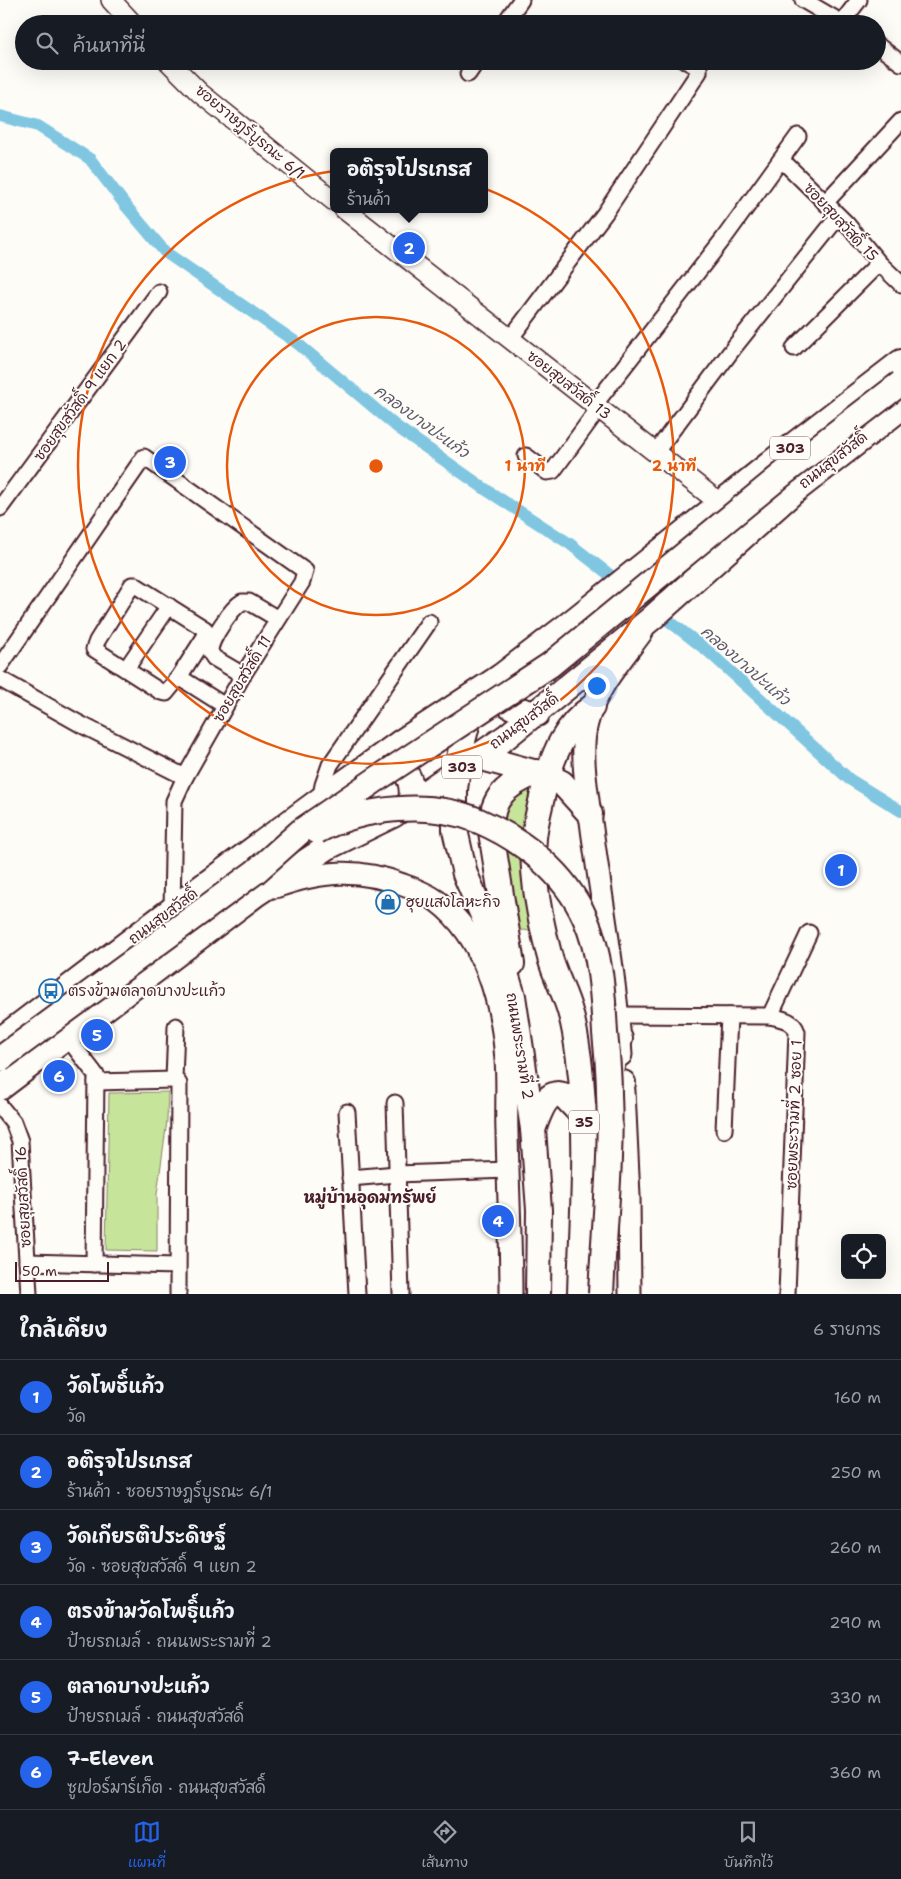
<!DOCTYPE html>
<html lang="th">
<meta charset="utf-8">
<style>
:root{--surface:#171b24;--page:#242831;--text:#f1f3f6;--muted:#9ea1a6;--line:#363941;--accent:#2563eb}
body{margin:0;font-family:"Shantell Sans","Playpen Sans Thai",sans-serif;background:var(--page);color:var(--text)}
.controls{position:absolute;right:15px;bottom:15px;display:grid;overflow:hidden;border-radius:8px;box-shadow:0 5px 20px #0002}
.controls button{width:45px;height:45px;display:grid;place-items:center;padding:0;border:0;border-bottom:1px solid var(--line);background:var(--surface);color:var(--text);font:25px sans-serif}
.scale{position:absolute;left:15px;bottom:12px;width:94px;box-sizing:border-box;padding-left:5px;border:2px solid #4a1f2b;border-top:0;font-size:14px;line-height:18px;white-space:nowrap;color:#4a1f2b;-webkit-text-stroke:4px #fdfcf7;paint-order:stroke}
.you{position:absolute;left:596px;top:685px;width:18px;height:18px;margin:-12px;border:4px solid #fff;border-radius:50%;background:#1a73e8;box-shadow:0 0 0 8px #1a73e833}
.badge{display:grid;place-items:center;width:32px;height:32px;border-radius:50%;background:var(--accent);color:#fff;font-size:16px;font-weight:700}
.pin{position:absolute;translate:-50% -50%;border:2px solid #fff;box-shadow:0 1px 5px #0006}
.popup{position:absolute;left:330px;top:148px;width:158px;height:65px;box-sizing:border-box;display:grid;place-content:center;border-radius:8px;background:var(--surface);filter:drop-shadow(0 1px 4px #0005);font-size:16px;white-space:nowrap;color:var(--muted)}
.popup b{font-size:19px;color:var(--text)}
.popup::after{content:'';position:absolute;left:50%;top:100%;margin-left:-10px;border:10px solid transparent;border-top-color:var(--surface)}
.list{margin:0;padding:0;list-style:none}
h2{display:flex;justify-content:space-between;align-items:center;height:65px;margin:0;padding:0 20px;font-size:21px}
h2 small{font-size:16px;font-weight:400;color:var(--muted)}
.list li{display:grid;grid-template-columns:32px 1fr auto;gap:15px;align-items:center;box-sizing:border-box;height:75px;padding:0 20px;border-top:1px solid var(--line)}
.list b{display:block;font-size:19px;white-space:nowrap}
.list p{margin:0;font-size:16px;white-space:nowrap;color:var(--muted)}
.list em{font-size:16px;font-style:normal;color:var(--muted)}
.icon{flex:none;width:28px;height:28px;fill:none;stroke:currentColor;stroke-width:2;stroke-linecap:round;stroke-linejoin:round}
.map{position:relative;flex:none;width:901px;height:1294px;overflow:hidden}
.search{position:absolute;background:var(--surface);box-shadow:0 5px 20px #0002;left:15px;right:15px;top:15px;height:55px;display:flex;align-items:center;gap:12px;box-sizing:border-box;padding:0 18px;border-radius:28px;color:var(--muted);font-size:19px}
.sheet{height:515px;background:var(--surface)}
nav{display:flex;justify-content:space-around;align-items:center;box-sizing:border-box;height:70px;border-top:1px solid var(--line);background:var(--surface);font-size:14px;color:var(--muted)}
nav a{display:grid;justify-items:center;gap:2px}
nav .on{color:var(--accent)}
.map>svg:first-child{display:block}
.green{fill:#c7e49b;stroke:#888263}
.lines{fill:none;stroke-linecap:round;stroke-linejoin:round}
.canal{stroke:#80c6e1;stroke-width:12}
.minor-casing{stroke:#4a1f2b;stroke-width:19}
.tertiary-casing{stroke:#4a1f2b;stroke-width:22}
.secondary-casing{stroke:#4a1f2b;stroke-width:25}
.primary-casing{stroke:#4a1f2b;stroke-width:28}
.minor{stroke:#fdfcf7;stroke-width:15}
.tertiary{stroke:#fdfcf7;stroke-width:19}
.secondary{stroke:#fdfcf7;stroke-width:21}
.primary{stroke:#fdfcf7;stroke-width:24}
.primary-bridge-casing{stroke:#4a1f2b;stroke-width:28;stroke-linecap:butt}
.primary-bridge{stroke:#fdfcf7;stroke-width:24}
.ring{fill:none;stroke:#e8590c;stroke-width:2.5}
.labels{text-anchor:middle;stroke-width:4;stroke-linejoin:round;paint-order:stroke}
.shield{fill:#fdfcf7;stroke:#806168;stroke-width:1}
.shield-label{font-size:14px;font-weight:bold;fill:#4a1f2b}
.street-label{font-size:15px;fill:#4a1f2b;stroke:#fdfcf7}
.poi-label{font-size:15px;fill:#4a1f2b;stroke:#fdfcf7;text-anchor:start}
.water-label{font-size:16px;font-style:italic;fill:#5d596b;stroke:#fdfcf7}
.neighbourhood-label{font-size:16px;font-weight:bold;fill:#4a1f2b;stroke:#fdfcf7}
.centre{fill:#e8590c;stroke:#fdfcf7;stroke-width:2.5}
.ring-label{font-size:15px;text-anchor:middle;font-weight:bold;fill:#e8590c;stroke:#fdfcf7;stroke-width:4;stroke-linejoin:round;paint-order:stroke}
</style>
<div class="map">
<svg width="901" height="1294" viewBox="0 0 901 1294">
<rect width="100%" height="100%" fill="#fdfcf7"/>
<filter id="ink" filterUnits="userSpaceOnUse"><feTurbulence type="fractalNoise" baseFrequency=".02" numOctaves="2"/><feDisplacementMap in="SourceGraphic" scale="10" xChannelSelector="R" yChannelSelector="G"/><feConvolveMatrix kernelMatrix="1 2 1 2 8 2 1 2 1" color-interpolation-filters="sRGB"/></filter>
<g filter="url(#ink)">
<g class="green">
<polygon points="532,789 533,789 534,932 524,930 518,932 502,856 501,810 522,790"/>
<polygon points="168,1092 167,1121 157,1194 157,1251 106,1250 109,1093"/>
</g>
<g class="lines">
<polyline class="canal" points="0,116 38,126 90,159 126,206 165,252 297,343 397,427 488,491 570,544 709,652 849,779 901,811"/>
<g class="minor-casing">
<g id="minor">
<polyline points="803,0 844,24"/>
<polyline points="842,22 859,0"/>
<polyline points="504,24 521,0"/>
<polyline points="877,45 901,63"/>
<polyline points="468,74 477,61"/>
<polyline points="780,161 788,166 846,223 879,263 901,284"/>
<polyline points="825,203 901,121"/>
<polyline points="510,339 605,213 699,72 699,68 686,61"/>
<polyline points="794,348 879,263"/>
<polyline points="595,404 724,238 798,136"/>
<polyline points="655,453 735,346 838,217"/>
<polyline points="526,456 547,472 553,471 599,408"/>
<polyline points="0,508 159,292"/>
<polygon points="132,585 135,585 205,629 206,635 179,677 166,693 161,692 94,649 97,641"/>
<polyline points="0,666 144,457 305,571 302,582 243,675 185,777 174,801 172,910"/>
<polyline points="126,669 169,606"/>
<path d="M243,675L214,658L210,652C209,640 232,608 242,602H249L278,619"/>
<polyline points="179,677 225,706"/>
<polyline points="0,679 80,724 185,777"/>
<polyline points="320,800 323,785 330,765 429,622"/>
<path d="M619,1015L770,1016C782,1019 793,1020 797,1032L787,1294"/>
<polyline points="770,1016 809,933"/>
<polyline points="176,1026 174,1080 177,1081 179,1084 178,1294"/>
<polyline points="67,1037 96,1075 94,1264"/>
<polyline points="96,1082 174,1080"/>
<polyline points="395,1103 401,1294"/>
<polyline points="0,1106 13,1122 20,1141 29,1294"/>
<polyline points="347,1112 357,1294"/>
<polyline points="724,1130 729,1016"/>
<polyline points="350,1178 397,1174 508,1170"/>
<polyline points="27,1262 177,1266"/>
</g>
</g>
<g class="tertiary-casing">
<g id="tertiary">
<polyline points="111,0 133,24"/>
<polyline points="168,61 200,93 334,201"/>
<polyline points="344,209 720,503"/>
</g>
</g>
<g class="secondary-casing">
<g id="secondary">
<path d="M275,887C321,871 357,867 403,885C415,889 427,894 437,901C485,937 502,1003 506,1060C508,1084 506,1108 507,1132C508,1186 511,1240 511,1294"/>
<path d="M621,1055C616,979 602,904 592,829C588,797 579,753 587,723C596,688 621,661 642,632"/>
<polyline points="624,1091 629,1196 630,1294"/>
</g>
</g>
<g class="primary-casing">
<g id="primary">
<path d="M500,677C501,707 509,708 537,714"/>
<polyline points="472,705 460,753 455,789 455,830 465,874 500,955 513,996 533,1129 539,1210 538,1294"/>
<polyline points="467,754 548,776 562,783 590,814"/>
<path d="M380,760C404,768 415,775 411,803"/>
<polyline points="480,954 504,985"/>
<path d="M512,964L491,832C490,796 507,785 537,772"/>
<polyline points="0,1040 191,895 320,800 401,742 500,677 573,621 791,447 901,362"/>
<polyline points="609,1076 620,1039"/>
<polyline points="0,1088 256,894 328,847 393,815 506,737 652,618 792,493 901,408"/>
<polyline points="610,1122 615,1113 623,1083"/>
<path d="M533,1129C539,1116 545,1089 563,1095L584,1117L587,1113"/>
<path d="M580,1294C582,1216 589,1137 579,1059C577,1045 575,1029 571,1015C566,994 554,975 549,954C540,919 531,874 534,838C536,819 541,801 546,782C554,752 566,725 592,707"/>
</g>
</g>
<use href="#minor" class="minor"/>
<use href="#tertiary" class="tertiary"/>
<use href="#secondary" class="secondary"/>
<use href="#primary" class="primary"/>
<g class="primary-bridge-casing">
<g id="primary-bridge">
<path d="M317,831C363,807 430,800 479,821C523,840 565,873 585,918C601,954 603,995 605,1033C607,1053 609,1073 609,1094C612,1160 604,1227 601,1294"/>
<polyline points="0,1059 255,872 301,831 377,779 550,665 784,473 901,383"/>
</g>
</g>
<use href="#primary-bridge" class="primary-bridge"/>
</g>
</g>
<g class="ring">
<circle cx="376" cy="466" r="149"/>
<circle cx="376" cy="466" r="298"/>
</g>
<defs>
<g id="shop-ring" transform="scale(1.25)"><circle r="9.5" fill="#fdfcf7" stroke="#1f6fb2" stroke-width="1.5"/><path d="M-5-2.5h2.3a2.7 3.5 0 0 1 5.4 0H5L5.5 6h-11ZM-1.5-2.5h3a1.5 2.3 0 0 0-3 0Z" fill="#1f6fb2"/></g>
<g id="bus-ring" transform="scale(1.25)"><circle r="9.5" fill="#fdfcf7" stroke="#1f6fb2" stroke-width="1.5"/><path d="M-5-6H5V4H4V6H2V4H-2V6H-4V4H-5ZM-3.5-4V0h7V-4ZM-3.5 1.2v1.5H-2V1.2ZM2 1.2v1.5H3.5V1.2Z" fill="#1f6fb2"/></g>
</defs>
<g fill-rule="evenodd">
<use href="#shop-ring" x="388" y="902"/>
<use href="#bus-ring" x="51" y="991"/>
</g>
<g class="labels">
<g class="shield">
<rect x="770" y="436.5" width="40" height="23" rx="4"/>
<rect x="442" y="755.5" width="40" height="23" rx="4"/>
<rect x="569" y="1110.5" width="30" height="23" rx="4"/>
</g>
<g class="shield-label">
<text x="790" y="453">303</text>
<text x="462" y="772">303</text>
<text x="584" y="1127">35</text>
</g>
<g class="street-label">
<text transform="translate(250 132) rotate(40)" y="5">ซอยราษฎร์บูรณะ 6/1</text>
<text transform="translate(841 222) rotate(47)" y="5">ซอยสุขสวัสดิ์ 15</text>
<text transform="translate(569 385) rotate(38)" y="5">ซอยสุขสวัสดิ์ 13</text>
<text transform="translate(80 400) rotate(-54)" y="5">ซอยสุขสวัสดิ์ 9 แยก 2</text>
<text transform="translate(833 460) rotate(-38)" y="5">ถนนสุขสวัสดิ์</text>
<text transform="translate(242 679) rotate(-59)" y="5">ซอยสุขสวัสดิ์ 11</text>
<text transform="translate(524 721) rotate(-37)" y="5">ถนนสุขสวัสดิ์</text>
<text transform="translate(163 916) rotate(-37)" y="5">ถนนสุขสวัสดิ์</text>
<text transform="translate(520 1046) rotate(81)" y="5">ถนนพระรามที่ 2</text>
<text transform="translate(794 1115) rotate(-88)" y="5">ซอยพระรามที่ 2 ซอย 1</text>
<text transform="translate(23 1197) rotate(-93)" y="5">ซอยสุขสวัสดิ์ 16</text>
</g>
<g class="poi-label">
<text x="406" y="907">ฮุยแสงโลหะกิจ</text>
<text x="68" y="996">ตรงข้ามตลาดบางปะแก้ว</text>
</g>
<g class="water-label">
<text transform="translate(422 421) rotate(36)" y="6">คลองบางปะแก้ว</text>
<text transform="translate(746 665) rotate(41)" y="6">คลองบางปะแก้ว</text>
</g>
<g class="neighbourhood-label">
<text x="370" y="1203">หมู่บ้านอุดมทรัพย์</text>
</g>
</g>
<circle cx="376" cy="466" r="8" class="centre"/>
<g class="ring-label">
<text x="525" y="471">1 นาที</text>
<text x="674" y="471">2 นาที</text>
</g>
</svg>
<div class="controls">
<button><svg class="icon" aria-label="locate" viewBox="0 0 24 24"><circle cx="12" cy="12" r="6"/><path d="M12 2v4M12 18v4M2 12h4M18 12h4"/></svg></button>
</div>
<div class="scale">50 m</div>
<div class="you"></div>
<div class="pin badge" style="left:841px;top:870px">1</div>
<div class="pin badge" style="left:409px;top:248px">2</div>
<div class="popup"><b>อติรุจโปรเกรส</b>ร้านค้า</div>
<div class="pin badge" style="left:170px;top:462px">3</div>
<div class="pin badge" style="left:498px;top:1221px">4</div>
<div class="pin badge" style="left:97px;top:1035px">5</div>
<div class="pin badge" style="left:59px;top:1076px">6</div>
<div class="search"><svg class="icon" aria-label="search" viewBox="0 0 24 24"><circle cx="10" cy="10" r="6"/><path d="M15 15l6 6"/></svg>ค้นหาที่นี่</div>
</div>
<section class="sheet">
<h2>ใกล้เคียง<small>6 รายการ</small></h2>
<ul class="list">
<li><span class="badge">1</span><div><b>วัดโพธิ์แก้ว</b><p>วัด</p></div><em>160 m</em></li>
<li><span class="badge">2</span><div><b>อติรุจโปรเกรส</b><p>ร้านค้า · ซอยราษฎร์บูรณะ 6/1</p></div><em>250 m</em></li>
<li><span class="badge">3</span><div><b>วัดเกียรติประดิษฐ์</b><p>วัด · ซอยสุขสวัสดิ์ 9 แยก 2</p></div><em>260 m</em></li>
<li><span class="badge">4</span><div><b>ตรงข้ามวัดโพธฺิ์แก้ว</b><p>ป้ายรถเมล์ · ถนนพระรามที่ 2</p></div><em>290 m</em></li>
<li><span class="badge">5</span><div><b>ตลาดบางปะแก้ว</b><p>ป้ายรถเมล์ · ถนนสุขสวัสดิ์</p></div><em>330 m</em></li>
<li><span class="badge">6</span><div><b>7-Eleven</b><p>ซูเปอร์มาร์เก็ต · ถนนสุขสวัสดิ์</p></div><em>360 m</em></li>
</ul>
</section>
<nav>
<a class="on"><svg class="icon" aria-label="map" viewBox="0 0 24 24"><path d="M3 6l6-2 6 2 6-2v14l-6 2-6-2-6 2zM9 4v14M15 6v14"/></svg>แผนที่</a>
<a><svg class="icon" aria-label="directions" viewBox="0 0 24 24"><path d="M12 3l9 9-9 9-9-9zM9 14v-3h6M13 9l2 2-2 2"/></svg>เส้นทาง</a>
<a><svg class="icon" aria-label="saved" viewBox="0 0 24 24"><path d="M7 4h10v16l-5-4-5 4z"/></svg>บันทึกไว้</a>
</nav>
